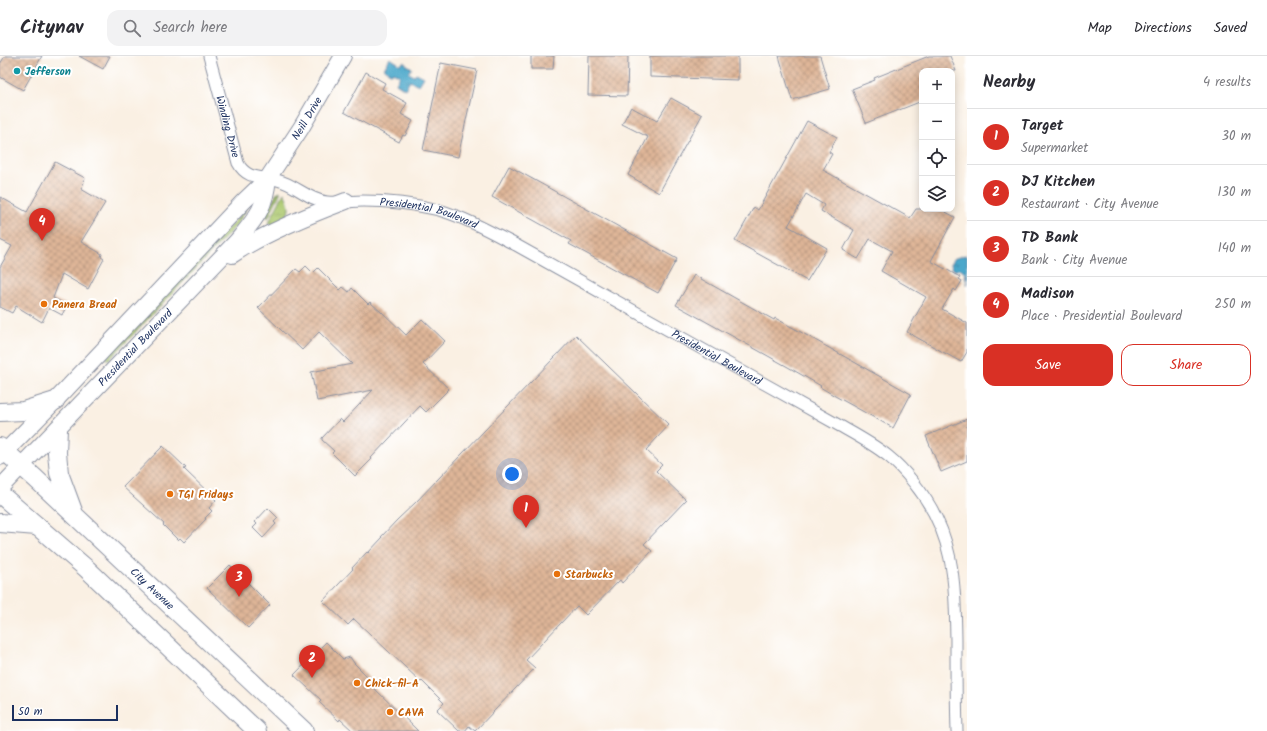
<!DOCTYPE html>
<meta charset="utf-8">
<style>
:root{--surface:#fff;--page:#f2f2f3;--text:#2b2b33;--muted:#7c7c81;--line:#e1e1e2;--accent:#d93025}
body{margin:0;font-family:Kalam,sans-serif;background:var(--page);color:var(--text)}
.controls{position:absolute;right:12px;top:12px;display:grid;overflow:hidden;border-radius:8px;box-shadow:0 2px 10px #0003}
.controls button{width:36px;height:36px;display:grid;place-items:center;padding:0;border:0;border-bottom:1px solid var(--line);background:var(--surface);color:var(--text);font:20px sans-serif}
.scale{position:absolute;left:12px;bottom:10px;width:106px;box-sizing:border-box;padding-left:4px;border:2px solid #1b2f5e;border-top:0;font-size:11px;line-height:14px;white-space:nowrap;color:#1b2f5e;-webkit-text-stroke:3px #fff;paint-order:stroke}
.you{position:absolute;left:512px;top:418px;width:14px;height:14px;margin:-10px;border:3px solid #fff;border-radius:50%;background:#1a73e8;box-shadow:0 0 0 6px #1a73e833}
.badge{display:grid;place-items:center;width:26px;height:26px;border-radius:50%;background:var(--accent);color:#fff;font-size:13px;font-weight:700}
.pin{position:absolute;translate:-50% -33px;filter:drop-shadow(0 1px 2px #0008)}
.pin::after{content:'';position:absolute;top:21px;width:14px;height:12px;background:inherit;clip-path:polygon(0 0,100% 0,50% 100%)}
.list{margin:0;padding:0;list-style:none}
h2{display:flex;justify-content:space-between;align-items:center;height:52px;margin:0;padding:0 16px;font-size:17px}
h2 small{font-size:13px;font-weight:400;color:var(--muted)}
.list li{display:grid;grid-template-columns:26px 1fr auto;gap:12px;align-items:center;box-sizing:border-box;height:56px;padding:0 16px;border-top:1px solid var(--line)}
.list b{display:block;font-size:15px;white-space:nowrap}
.list p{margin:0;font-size:13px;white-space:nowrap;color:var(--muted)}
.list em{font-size:13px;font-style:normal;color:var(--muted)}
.actions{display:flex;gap:8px;padding:12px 16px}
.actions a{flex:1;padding:9px 0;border:1px solid var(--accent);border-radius:12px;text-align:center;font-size:14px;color:var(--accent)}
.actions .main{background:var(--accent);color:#fff}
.icon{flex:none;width:22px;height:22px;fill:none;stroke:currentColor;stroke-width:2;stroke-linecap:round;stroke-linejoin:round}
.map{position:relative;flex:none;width:967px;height:675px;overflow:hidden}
header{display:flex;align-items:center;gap:24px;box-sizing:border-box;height:56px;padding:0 20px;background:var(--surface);border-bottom:1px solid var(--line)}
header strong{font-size:19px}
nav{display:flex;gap:22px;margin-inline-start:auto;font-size:14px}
.search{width:280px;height:36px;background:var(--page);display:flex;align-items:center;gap:10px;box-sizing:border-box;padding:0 14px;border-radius:12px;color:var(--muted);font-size:15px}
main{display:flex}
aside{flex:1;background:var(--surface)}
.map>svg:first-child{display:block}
.grass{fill:url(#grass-tufts);stroke:#647c66}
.water{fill:url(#water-ripples);stroke:#346c94}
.building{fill:url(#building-cross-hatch)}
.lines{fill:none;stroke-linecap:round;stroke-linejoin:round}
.minor-casing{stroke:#8a90a0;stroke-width:13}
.secondary-casing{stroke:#8a90a0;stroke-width:18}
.trunk-casing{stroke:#8a90a0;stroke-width:20}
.minor{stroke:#fff;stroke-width:11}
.secondary{stroke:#fff;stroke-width:16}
.trunk{stroke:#fff;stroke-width:18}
.culture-dot{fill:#0f9aa8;stroke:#fff;stroke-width:1.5}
.food-dot{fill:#e8710a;stroke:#fff;stroke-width:1.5}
.labels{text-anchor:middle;stroke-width:4;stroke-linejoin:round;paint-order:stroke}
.culture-label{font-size:11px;font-weight:bold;fill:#0d838f;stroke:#fff;text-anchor:start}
.street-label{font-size:11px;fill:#1b2f5e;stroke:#fff}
.food-label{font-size:11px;font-weight:bold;fill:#c56008;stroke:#fff;text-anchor:start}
</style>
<header>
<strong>Citynav</strong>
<div class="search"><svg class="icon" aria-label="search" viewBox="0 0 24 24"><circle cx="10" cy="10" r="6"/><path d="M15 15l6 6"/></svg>Search here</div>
<nav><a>Map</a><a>Directions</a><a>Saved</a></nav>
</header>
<main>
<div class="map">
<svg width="967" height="675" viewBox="0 0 967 675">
<defs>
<pattern id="grass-tufts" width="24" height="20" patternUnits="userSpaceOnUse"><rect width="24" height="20" fill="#adc96f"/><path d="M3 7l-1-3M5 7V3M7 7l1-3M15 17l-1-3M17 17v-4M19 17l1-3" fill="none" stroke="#8ca45e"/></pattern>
<pattern id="water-ripples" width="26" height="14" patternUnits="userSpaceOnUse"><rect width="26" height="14" fill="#4ca8cb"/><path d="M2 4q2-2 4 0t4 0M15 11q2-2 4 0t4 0" fill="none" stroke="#3e89a8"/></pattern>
<pattern id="building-cross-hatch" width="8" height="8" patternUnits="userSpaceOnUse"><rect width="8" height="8" fill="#dfb698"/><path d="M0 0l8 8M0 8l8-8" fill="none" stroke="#b4947f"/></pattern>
</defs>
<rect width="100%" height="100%" fill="#fff"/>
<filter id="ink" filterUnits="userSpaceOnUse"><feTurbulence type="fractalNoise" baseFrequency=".025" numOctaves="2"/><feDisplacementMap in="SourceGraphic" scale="8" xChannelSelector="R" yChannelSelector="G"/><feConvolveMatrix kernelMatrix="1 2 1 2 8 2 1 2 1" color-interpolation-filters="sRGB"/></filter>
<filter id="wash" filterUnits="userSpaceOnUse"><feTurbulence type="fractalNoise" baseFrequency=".012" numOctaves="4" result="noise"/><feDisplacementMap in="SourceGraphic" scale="16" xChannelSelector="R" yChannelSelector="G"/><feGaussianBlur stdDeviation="0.9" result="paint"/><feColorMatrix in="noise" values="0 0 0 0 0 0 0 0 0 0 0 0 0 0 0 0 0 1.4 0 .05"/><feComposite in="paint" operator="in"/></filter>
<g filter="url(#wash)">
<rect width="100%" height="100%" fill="#faf0e3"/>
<g class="grass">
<polygon points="280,135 280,137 268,162 265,158 277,137"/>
<path d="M284,137C295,156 287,163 270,171L269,166Z"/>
<polygon points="247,152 237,169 110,303 106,303 105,302"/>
</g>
<g class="water">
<polygon points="390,2 401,9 403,6 412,12 409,17 414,20 416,17 424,21 419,29 410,25 405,33 396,27 400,20 393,16 392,18 384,13"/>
<polygon points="965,199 967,200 967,229 965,217 960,213 956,214 952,213 951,208 953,203"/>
</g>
<g id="blocks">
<g class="building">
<polygon points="5,0 42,0 23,34 0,21 0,8"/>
<polygon points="79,0 110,0 103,13"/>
<polygon points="531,0 554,0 553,13 531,13"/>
<polygon points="589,0 628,0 627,40 588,39"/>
<polygon points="650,0 738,0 738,24 650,21"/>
<polygon points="779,0 820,0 830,33 792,44"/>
<polygon points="929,0 950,0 956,15 922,15 922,45 866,67 852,33 875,24 874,22"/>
<polygon points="441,7 477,14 458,101 423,94"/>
<polygon points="366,16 385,27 382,33 407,47 401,58 413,65 405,80 403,79 399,86 344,56"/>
<polygon points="671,42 702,59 659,137 628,119 648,81 622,68 631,51 657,65"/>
<polygon points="807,65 837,81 829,96 832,98 823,114 910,162 916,153 940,153 955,161 931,205 960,221 959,223 962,225 956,235 954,233 942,253 967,267 967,296 961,306 907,276 926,241 881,215 892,195 870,183 858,203 843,194 854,174 821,155 824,149 806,138 788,170 827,192 807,225 735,185 754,151 758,154"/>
<polygon points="55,106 85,122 83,125 84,126 81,133 105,147 81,186 102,198 101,201 104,203 88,233 62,218 53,242 67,249 62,259 49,252 42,266 16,250 12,257 0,251 0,211 12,190 0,184 0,141 27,156"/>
<polygon points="509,110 677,203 658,237 569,188 571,185 492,141"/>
<polygon points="306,210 313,217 318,212 340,234 343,231 349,236 352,232 368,248 370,246 382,257 382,256 406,279 422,263 445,285 423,308 449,333 426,356 420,350 371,402 372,403 355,420 332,397 334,395 322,384 322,382 340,363 343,366 373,334 317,345 311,316 352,308 319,276 302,294 258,252 296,213 300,216"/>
<polygon points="694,219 774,264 775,262 799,275 911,338 893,372 835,340 820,331 821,330 788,311 676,249"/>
<polygon points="576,279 669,369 646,394 662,409 656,415 686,444 644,488 652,495 622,527 620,524 586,559 577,550 526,604 535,612 475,675 469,670 465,675 459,675 437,654 444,647 422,625 421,626 354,563 348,569 323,545 353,513 352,512 367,496 368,497 382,482 381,481 397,464 416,446"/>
<polygon points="967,363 967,405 941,416 926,380"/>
<polygon points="163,390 186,412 184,413 216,444 209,452 212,455 205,462 206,463 184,486 180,482 178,484 163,469 164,468 123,431"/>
<polygon points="268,452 278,462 274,466 276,468 263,482 253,472 257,468 255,466"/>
<polygon points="230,509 270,549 248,572 207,532"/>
<polygon points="326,586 343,603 350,601 354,607 375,628 373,631 418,675 353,675 340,663 339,665 319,646 321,644 294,619"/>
</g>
</g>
</g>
<g filter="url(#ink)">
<use href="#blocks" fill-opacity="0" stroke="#8a90a0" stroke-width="1"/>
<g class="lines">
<g class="minor-casing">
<g id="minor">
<path id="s1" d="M209,0L238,107C247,124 261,120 277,124C295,128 308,144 327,146C339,147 351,145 363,145C389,145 414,148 439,154C466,162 491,176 516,189L840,370C856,379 873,388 888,400C898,408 906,417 914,427C954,476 955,523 956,584C956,614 956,645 957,675"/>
</g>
</g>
<g class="secondary-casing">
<g id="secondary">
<path d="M232,199C264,177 309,159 346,145"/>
<path id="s2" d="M0,401L55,345L243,146L268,122L301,72L343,0"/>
<path id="s3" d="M0,432L237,185C256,162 265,153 268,122"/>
</g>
</g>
<g class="trunk-casing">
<g id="trunk">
<polyline points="0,356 23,355 55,345"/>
<polyline points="58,373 57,397 59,417 73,455"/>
<path id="s4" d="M0,391L35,422L304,675"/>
<polyline points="0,438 87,513 257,675"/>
<polyline points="0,467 37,470"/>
</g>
</g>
<use href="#minor" class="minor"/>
<use href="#secondary" class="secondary"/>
<use href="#trunk" class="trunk"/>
</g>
</g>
<circle class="culture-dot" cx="17" cy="15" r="4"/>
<g class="food-dot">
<circle cx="44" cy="248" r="4"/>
<circle cx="170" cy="438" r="4"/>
<circle cx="557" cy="518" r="4"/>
<circle cx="357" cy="627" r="4"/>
<circle cx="390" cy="656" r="4"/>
</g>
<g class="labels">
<g class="culture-label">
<text x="25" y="19">Jefferson</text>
</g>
<g class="street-label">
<text dy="4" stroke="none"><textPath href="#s2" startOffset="458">Neill Drive</textPath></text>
<text dy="4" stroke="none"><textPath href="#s1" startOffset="73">Winding Drive</textPath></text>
<text dy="4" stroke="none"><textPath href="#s1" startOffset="314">Presidential Boulevard</textPath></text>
<text dy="4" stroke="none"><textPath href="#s3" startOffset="195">Presidential Boulevard</textPath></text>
<text dy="4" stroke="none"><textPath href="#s1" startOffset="638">Presidential Boulevard</textPath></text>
<text dy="4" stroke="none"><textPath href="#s4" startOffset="208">City Avenue</textPath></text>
</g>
<g class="food-label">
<text x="52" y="252">Panera Bread</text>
<text x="178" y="442">TGI Fridays</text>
<text x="565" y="522">Starbucks</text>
<text x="365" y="631">Chick-fil-A</text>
<text x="398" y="660">CAVA</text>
</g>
</g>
</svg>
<div class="controls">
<button>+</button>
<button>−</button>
<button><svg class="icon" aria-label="locate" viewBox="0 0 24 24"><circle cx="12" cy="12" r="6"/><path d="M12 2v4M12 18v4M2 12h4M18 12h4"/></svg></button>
<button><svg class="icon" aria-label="layers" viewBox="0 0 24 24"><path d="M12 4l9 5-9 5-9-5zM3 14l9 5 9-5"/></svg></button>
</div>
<div class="scale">50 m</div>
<div class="you"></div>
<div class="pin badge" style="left:526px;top:472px">1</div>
<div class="pin badge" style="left:312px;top:622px">2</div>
<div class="pin badge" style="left:239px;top:541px">3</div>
<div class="pin badge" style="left:42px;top:185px">4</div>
</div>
<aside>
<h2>Nearby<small>4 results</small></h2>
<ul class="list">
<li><span class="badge">1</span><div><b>Target</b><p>Supermarket</p></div><em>30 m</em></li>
<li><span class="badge">2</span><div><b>DJ Kitchen</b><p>Restaurant · City Avenue</p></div><em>130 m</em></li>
<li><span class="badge">3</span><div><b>TD Bank</b><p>Bank · City Avenue</p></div><em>140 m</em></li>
<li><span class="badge">4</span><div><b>Madison</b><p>Place · Presidential Boulevard</p></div><em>250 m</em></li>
</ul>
<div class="actions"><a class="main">Save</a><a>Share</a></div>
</aside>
</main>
